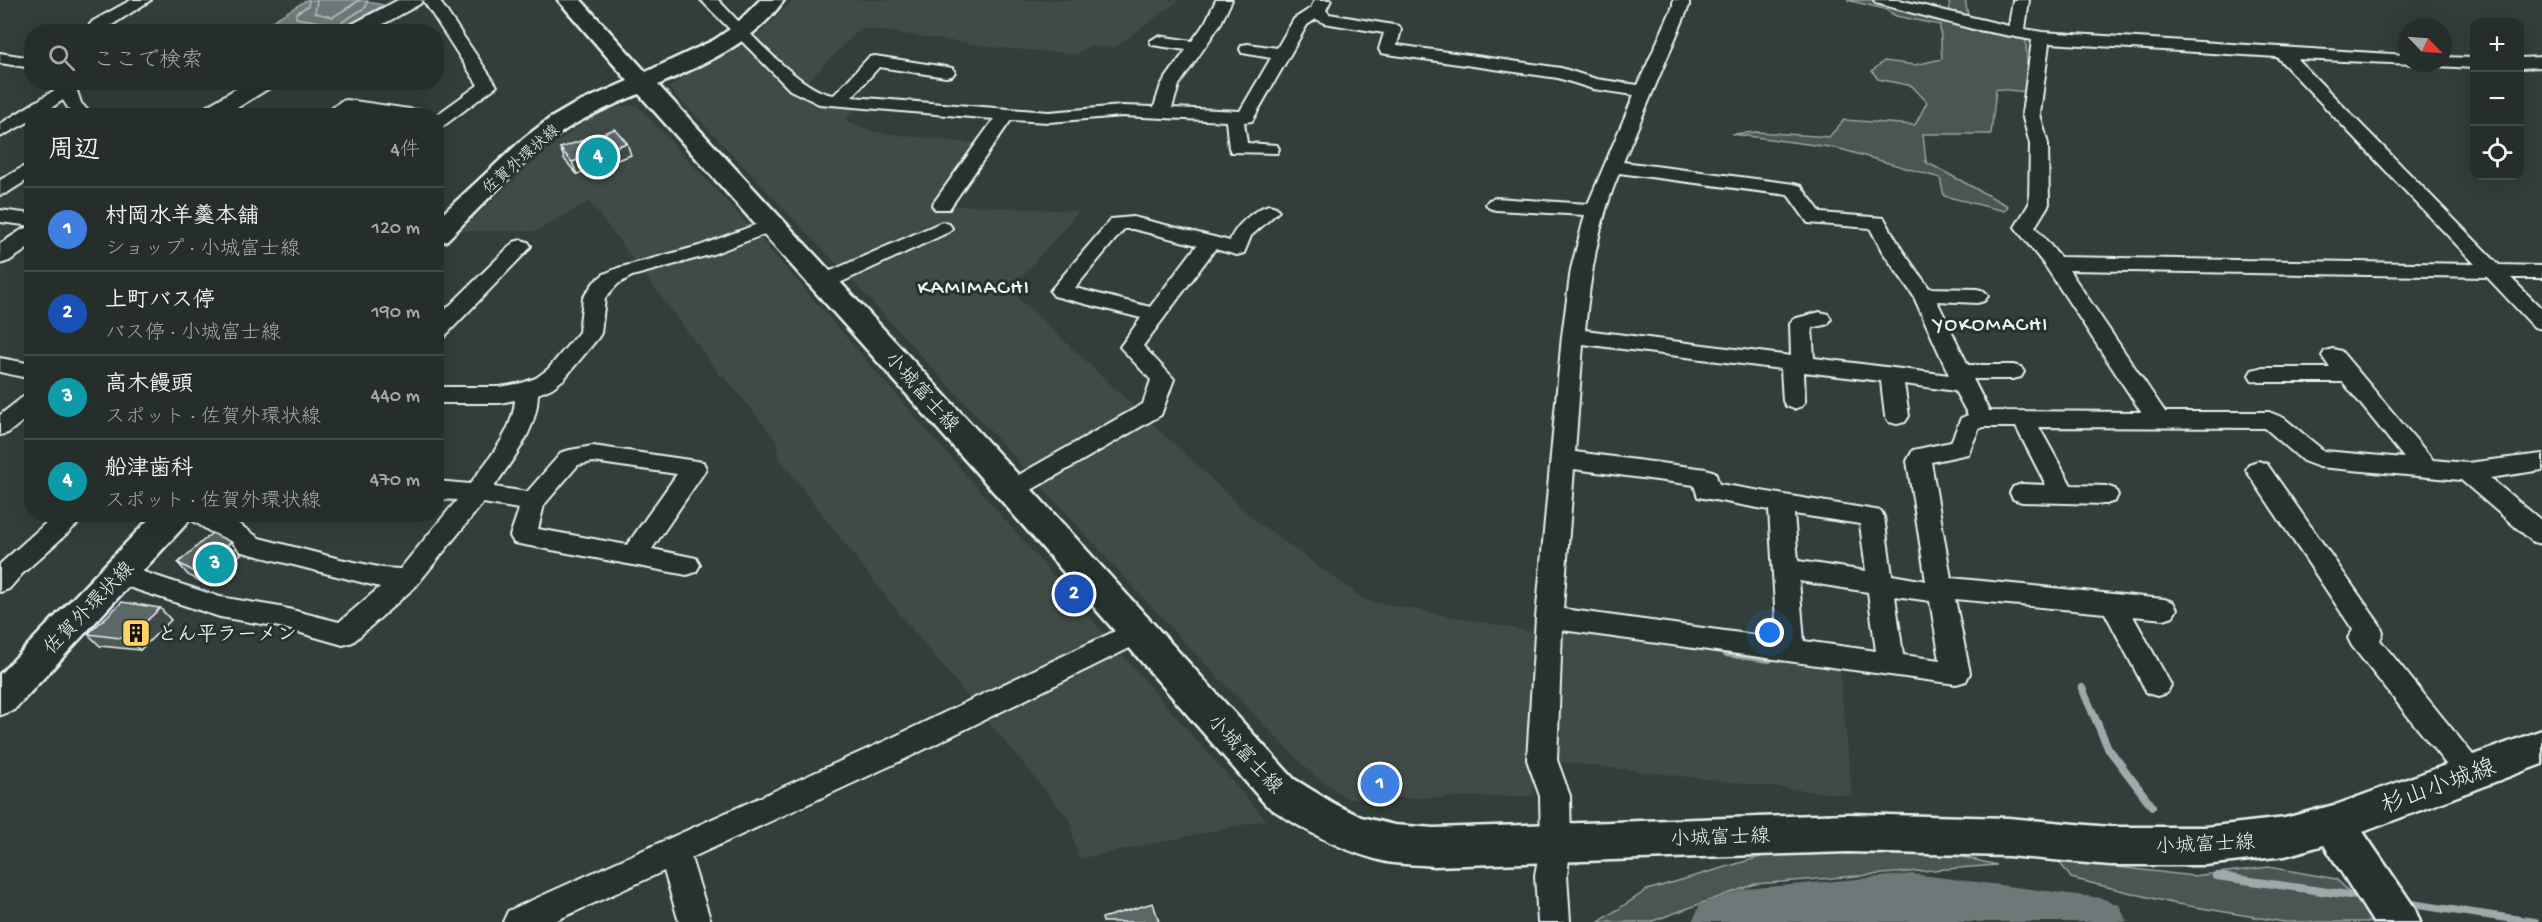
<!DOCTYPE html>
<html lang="ja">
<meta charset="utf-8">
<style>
:root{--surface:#262e2b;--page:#2e3633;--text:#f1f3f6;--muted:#a4a8a9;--line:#424a47;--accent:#ffd166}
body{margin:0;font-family:"Gochi Hand","Klee One",sans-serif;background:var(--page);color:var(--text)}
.controls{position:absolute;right:18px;top:18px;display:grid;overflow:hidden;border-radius:12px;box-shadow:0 6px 24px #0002}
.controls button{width:54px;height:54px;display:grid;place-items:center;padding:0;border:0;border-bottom:2px solid var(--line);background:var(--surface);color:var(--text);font:30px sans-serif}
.compass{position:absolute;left:2398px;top:18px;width:54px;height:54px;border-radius:50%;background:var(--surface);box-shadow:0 6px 24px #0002;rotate:115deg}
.you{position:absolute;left:1770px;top:633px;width:21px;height:21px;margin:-15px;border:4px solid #fff;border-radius:50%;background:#1a73e8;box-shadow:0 0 0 9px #1a73e833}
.badge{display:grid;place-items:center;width:39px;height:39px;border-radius:50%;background:var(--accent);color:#fff;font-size:20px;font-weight:700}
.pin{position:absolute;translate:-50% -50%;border:3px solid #fff;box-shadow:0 2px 6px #0006}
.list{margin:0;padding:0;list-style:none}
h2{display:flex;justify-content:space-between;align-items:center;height:78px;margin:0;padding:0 24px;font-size:26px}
h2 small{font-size:20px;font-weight:400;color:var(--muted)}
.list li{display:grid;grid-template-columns:39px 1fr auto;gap:18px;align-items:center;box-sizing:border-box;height:84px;padding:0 24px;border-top:2px solid var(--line)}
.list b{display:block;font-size:22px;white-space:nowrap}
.list p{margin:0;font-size:20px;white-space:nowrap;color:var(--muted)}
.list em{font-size:20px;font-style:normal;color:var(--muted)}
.icon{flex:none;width:33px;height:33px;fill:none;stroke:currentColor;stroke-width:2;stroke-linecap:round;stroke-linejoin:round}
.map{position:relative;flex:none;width:2542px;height:922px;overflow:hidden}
.search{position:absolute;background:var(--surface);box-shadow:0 6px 24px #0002;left:24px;top:24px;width:420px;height:66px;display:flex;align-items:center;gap:15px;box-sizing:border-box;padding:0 21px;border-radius:24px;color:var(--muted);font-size:22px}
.panel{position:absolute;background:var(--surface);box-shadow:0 6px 24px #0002;left:24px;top:108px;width:420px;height:414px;border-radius:24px}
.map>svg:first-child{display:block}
.built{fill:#3f4b46}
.green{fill:#495651;stroke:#98a4a4;stroke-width:1.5}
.water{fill:#6d7978;stroke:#9ea9ab;stroke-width:1.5}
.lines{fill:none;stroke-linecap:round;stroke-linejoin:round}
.shore{stroke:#b7c1c5;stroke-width:1.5}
.stream{stroke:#9ea9ab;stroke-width:8}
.river{fill:#6d7978;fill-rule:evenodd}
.minor-casing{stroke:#e8f1f8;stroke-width:4}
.tertiary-casing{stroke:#e8f1f8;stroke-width:4}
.secondary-casing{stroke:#e8f1f8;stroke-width:5}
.primary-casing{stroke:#e8f1f8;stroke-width:5}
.minor{fill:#26332d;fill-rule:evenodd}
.tertiary{fill:#26332d;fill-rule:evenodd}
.secondary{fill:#26332d;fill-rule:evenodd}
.primary{fill:#26332d;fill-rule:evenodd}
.wall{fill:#4f5957;stroke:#e8f1f8;stroke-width:1.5}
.shaded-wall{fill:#404947;stroke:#e8f1f8;stroke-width:1.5}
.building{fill:#5c6865;stroke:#e8f1f8;stroke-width:1.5}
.labels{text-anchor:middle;stroke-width:6;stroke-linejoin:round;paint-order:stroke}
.far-street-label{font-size:16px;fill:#e8f1f8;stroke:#26332d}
.street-label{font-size:20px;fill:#e8f1f8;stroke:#26332d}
.poi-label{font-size:20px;font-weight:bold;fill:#e8f1f8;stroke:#26332d;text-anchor:start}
.neighbourhood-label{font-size:21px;letter-spacing:1.5px;fill:#e8f1f8;stroke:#26332d}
.near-street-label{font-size:24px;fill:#e8f1f8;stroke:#26332d}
</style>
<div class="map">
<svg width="2542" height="922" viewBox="0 0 2542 922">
<rect width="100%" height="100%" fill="#323e39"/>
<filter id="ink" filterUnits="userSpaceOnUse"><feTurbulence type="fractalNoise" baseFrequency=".0167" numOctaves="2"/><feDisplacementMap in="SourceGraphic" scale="12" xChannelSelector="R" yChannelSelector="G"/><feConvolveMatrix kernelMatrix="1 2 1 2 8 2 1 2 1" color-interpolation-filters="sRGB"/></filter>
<g filter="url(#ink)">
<g class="built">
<polygon points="793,0 1180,0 1114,48 1089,46 1077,54 1001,48 861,28 796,93 859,107 845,120 874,132 988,145 952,205 1079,211 1010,290 1256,521 1365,600 1540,633 1563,626 1839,663 1852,796 1535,759 1533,796 1348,799 1311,773 1186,644 847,275 669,88 683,76 756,37"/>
<polygon points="637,105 752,229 1266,820 1078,859 1069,819 897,611 780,460 777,441 725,377 720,375 589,201 537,231 460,231 545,151 590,118 616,107"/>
</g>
<g class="green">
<polygon points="1847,0 1873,0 1917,13 1950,13 1949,0 1965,0 1970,25 2026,40 2028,92 1996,89 1991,134 1923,134 1926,162 2008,206 2004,211 1944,196 1940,178 1837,148 1732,134 1757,132 1829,137 1844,120 1915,125 1927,102 1912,86 1878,79 1872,71 1884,61 1915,65 1942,59 1940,25 1896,16 1885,9"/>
<polygon points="1915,846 1997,865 1755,884 1650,922 1599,922 1647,890 1767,855"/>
<polygon points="2058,860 2193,876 2269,867 2336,879 2360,902 2399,911 2371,922 2284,922 2172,903 2071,878"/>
</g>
<polygon class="water" points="307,0 359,0 383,5 338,31 272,21"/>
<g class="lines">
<g class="shore">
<polyline points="309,0 308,6 296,13 296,18 326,23 333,28 366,7 367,0"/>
<polyline points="317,0 315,13 333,17 360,0"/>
</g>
<g class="stream">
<polyline points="1726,653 1769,659"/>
<polyline points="2082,688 2108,748 2152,806"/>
<polyline points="2216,876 2363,897"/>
<polyline points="2404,903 2535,922"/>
</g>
<polygon class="river" points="1913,874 2101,898 2119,905 2127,922 1692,922 1700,905 1745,889"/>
<g class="minor-casing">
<g id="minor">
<polygon points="131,0 151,0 101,32 83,32 93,21"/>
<polygon points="423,0 439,0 497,86 442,127 436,128 435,116 478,85"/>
<path d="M701,0H718C743,25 801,93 834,95L869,57L875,56L946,67L952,68L955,72L952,76L946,77L879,67L852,97L1049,112L1122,106L1154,107L1161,85L1186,50L1152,45L1150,41L1158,36L1192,41L1205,23L1216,0H1232L1221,23L1179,85L1172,108L1240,111L1271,58L1242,53L1240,49L1242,45L1248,44L1277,48L1294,19L1311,8L1315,0H1331L1326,10L1329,14L1399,26L1401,30L1397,45L1561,68L1596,79L1638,85L1673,6V0H1689V6L1623,162L1794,184L1801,186L1821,213L1884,218L1902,250L1929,288L1977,289L1984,291L1988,296L1984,301L1977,303L1937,301L1968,365H2013L2021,367L2024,372L2021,377L2013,379H1973L1989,411L2141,412L2046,267L2015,227L2029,204L2030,144L2022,114L2032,40L1973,29L1876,3L1874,0H1899L2009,26L2013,0H2029L2025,29L2042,32L2407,55V63L2413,64L2297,59L2499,265L2542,266V278H2511L2542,309V329L2534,327L2487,277L2069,270L2165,412H2269L2284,418L2324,451L2404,458L2343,382H2260L2252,380L2249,375L2252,370L2260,368H2330L2322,356L2325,351L2333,349L2341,351L2433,460L2467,463L2542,454V470L2490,478L2542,521V544L2533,542L2461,480L2319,467L2303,461L2265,428L2039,427L2071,485L2106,486L2115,489L2118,495L2115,501L2106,504L2022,502L2013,499L2010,493L2013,487L2022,484L2046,485L2016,427H1984L1979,429L1968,454L1931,462L1951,578L2164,599L2173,602L2177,609L2173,616L2164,619L2133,616L2171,685L2167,693L2157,696L2147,693L2105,613L1955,599L1970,673L1966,681L1956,684L1562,630L1557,760L1570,796L1571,843L1567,875L1570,922H1538L1535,875L1541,843L1540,796L1527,760L1536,618L1562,336L1571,269L1585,215L1496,210L1489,208L1486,204L1489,200L1496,198L1588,204L1634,95L1593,89L1558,78L1387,54L1381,53L1379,49L1384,33L1324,23L1316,19L1307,25L1252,121L1244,122L1247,143L1277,145L1279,149L1277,153L1231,152L1229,148L1226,121L1122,116L1049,122L1011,120L949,209H935L932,205L994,119L819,104L790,90ZM2049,43L2277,57L2475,264L2060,257L2035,227L2049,204L2048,144L2040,114ZM1619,173L1788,195L1808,223L1870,228L1882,251L1913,295L1949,375L1814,358L1812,328L1828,324L1831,319L1828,314L1820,312L1793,319L1790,324L1791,356L1585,330C1590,277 1598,223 1619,173ZM1583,344L1781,369L1783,401L1786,406L1794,409L1802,406L1805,401L1804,372L1881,381L1885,416L1889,422L1897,424L1905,422L1909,416L1904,384L1955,391L1968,415L1961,418L1951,442L1913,450L1907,461L1926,581L1892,575L1884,517L1881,511L1719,484L1715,472L1706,469L1575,452ZM1574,469L1694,485L1698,497L1769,510L1777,638L1563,609ZM1794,514L1860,524L1866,571L1798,561ZM1799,581L1868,592L1876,651L1804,641ZM1895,596L1930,601L1940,660L1903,655Z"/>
<polygon points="0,53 32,58 32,68 0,63"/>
<polygon points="2443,57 2474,58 2474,68 2437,66 2435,63 2443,63"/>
<polygon points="2542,57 2542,67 2520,68 2520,58"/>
<polygon points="56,82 74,82 81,103 93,116 73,116 63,100 39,116 32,116 32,120 0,137 0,124 58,88"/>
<polygon points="347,100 423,111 432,116 382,116 351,111 344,116 323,116 341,101"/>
<polygon points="32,162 32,177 7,193 0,195 0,180"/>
<path d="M1269,205L1276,207L1279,211L1251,236L1244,253L1237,255L1215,249L1143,346L1174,379L1161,415L1021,496L1012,499L1003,496L1000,490L1003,484L1143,404L1151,380L1120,347L1141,318L1054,296L1050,291L1111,219L1133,217L1230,241C1234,227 1254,209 1269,205ZM1124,229H1133L1197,245L1150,307L1075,288Z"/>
<polygon points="0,210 32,214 32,226 0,222"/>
<path d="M771,219L778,221L781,225L778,229L713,254L632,276L618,284L605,298L601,333L598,338L564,379L552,388L538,394C537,431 514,457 494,487L527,492L562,452L570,450L593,446L703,462L706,468L703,474L652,549L696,558L700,565L696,572L687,575L514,543L510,536L519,509L483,503L416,586L353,642L343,645L280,627L220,617L110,581L106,574L110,567L119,564L220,597L280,607L339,622L380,587L242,552L192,520L189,514H224L259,538L340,559L383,568L400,569L457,500L436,499V481L470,484C489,458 513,432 515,400L500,403H436V387H500L522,383L536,378L548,369L579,332L583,298L594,282L604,274L618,268L699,246ZM593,462L677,474L627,545L538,529L544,505L578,465Z"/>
<polygon points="942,222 949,224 952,228 949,232 831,287 824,288 817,287 814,282 817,277"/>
<polygon points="521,240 528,242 531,246 528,250 444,337 436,339 436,319 514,242"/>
<polygon points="0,358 32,364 32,379 0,372"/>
<polygon points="32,394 32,414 8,433 0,435 0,415 24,396"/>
<polygon points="2258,461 2267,464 2380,625 2383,633 2380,640 2481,765 2486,774 2481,783 2471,787 2461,783 2352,646 2348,638 2353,630 2246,470 2249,464"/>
<polygon points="56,514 85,514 82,520 22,574 9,589 0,592 0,564"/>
<polygon points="1136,621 1146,624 1149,632 1146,640 905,759 691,858 711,922 679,922 664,871 553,922 503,922 508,911 885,741"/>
</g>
</g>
<g class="tertiary-casing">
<g id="tertiary">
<polygon points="398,0 423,0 420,4 369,32 342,32 345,28"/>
<polygon points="247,82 274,82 271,87 224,116 196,116 199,111"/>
<polygon points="32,227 32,246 9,261 0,264 0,244 23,229"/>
</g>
</g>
<g class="secondary-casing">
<polygon id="secondary" points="2542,730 2542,764 2334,843 2319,837 2313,824 2319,811"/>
</g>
<g class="primary-casing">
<g id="primary">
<path d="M558,0H581L646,72L714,40L733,27L760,0H784C754,43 704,64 658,85L1024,481L1294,779L1333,803L1361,817L1394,825L1434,828L1848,814L2008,818L2110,827H2205L2285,818L2334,805L2349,811L2414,907L2420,922H2373L2324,845L2285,856L2205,865H2110L2008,856L1848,852L1434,866C1419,864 1403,865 1387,862C1343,852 1303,830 1266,805L1000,499L639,94C615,104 591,114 568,128C527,155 482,206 446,241L436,243V220L524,138L549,119L573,105L628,81Z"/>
<polygon points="154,514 192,514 187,523 14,710 0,715 0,674"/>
</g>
</g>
<use href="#minor" class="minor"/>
<use href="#tertiary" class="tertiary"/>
<use href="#secondary" class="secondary"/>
<use href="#primary" class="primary"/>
</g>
<g class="wall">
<polygon points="560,148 631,155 577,174 565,160"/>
<polygon points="231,542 241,554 205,584 188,575 178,563"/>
<polygon points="160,608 171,620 140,650 100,646 88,634"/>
</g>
<g class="shaded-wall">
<polygon points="627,143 631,155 577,174 572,162"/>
<polygon points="231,542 241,554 205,584 195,572"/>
<polygon points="160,608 171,620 140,650 128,639"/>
</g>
<g class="building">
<polygon points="615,129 627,143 572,162 560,148"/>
<polygon points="212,533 231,542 195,572 178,563"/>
<polygon points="122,602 160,608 128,639 88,634"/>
<polygon points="1153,903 1159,922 1103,922 1102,918"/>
</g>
</g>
<defs>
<g id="building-square" transform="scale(1.5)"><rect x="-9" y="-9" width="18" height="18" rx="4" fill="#ffd166" stroke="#26332d"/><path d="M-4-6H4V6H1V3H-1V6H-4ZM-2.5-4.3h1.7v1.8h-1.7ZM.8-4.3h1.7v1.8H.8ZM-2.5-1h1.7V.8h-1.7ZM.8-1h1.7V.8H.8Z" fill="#111"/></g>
</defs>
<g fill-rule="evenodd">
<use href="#building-square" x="136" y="633"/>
</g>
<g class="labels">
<g class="far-street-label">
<text transform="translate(520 158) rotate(-41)" y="6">佐賀外環状線</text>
</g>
<g class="street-label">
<text transform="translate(923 391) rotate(48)" y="7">小城富士線</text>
<text transform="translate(88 607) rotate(-46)" y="7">佐賀外環状線</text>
<text transform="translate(1246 753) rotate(47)" y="7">小城富士線</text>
<text transform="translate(1720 836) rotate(-2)" y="7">小城富士線</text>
<text transform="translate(2205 843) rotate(-3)" y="7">小城富士線</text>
</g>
<g class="poi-label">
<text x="157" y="640">とん平ラーメン</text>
</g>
<g class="neighbourhood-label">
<text x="974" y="293">KAMIMACHI</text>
<text x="1991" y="330">YOKOMACHI</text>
</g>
<g class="near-street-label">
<text transform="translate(2438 785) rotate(-20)" y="8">杉山小城線</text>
</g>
</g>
</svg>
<div class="controls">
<button>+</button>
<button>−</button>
<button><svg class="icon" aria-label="locate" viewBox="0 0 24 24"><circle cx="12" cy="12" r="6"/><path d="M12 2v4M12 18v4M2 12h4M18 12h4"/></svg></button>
</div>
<svg class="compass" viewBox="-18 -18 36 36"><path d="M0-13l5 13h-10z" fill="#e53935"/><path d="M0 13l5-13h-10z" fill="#a4a8a9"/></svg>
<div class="you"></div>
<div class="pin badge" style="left:1380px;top:784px;background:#3f7fe0">1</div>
<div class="pin badge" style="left:1074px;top:594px;background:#1a4fb4">2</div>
<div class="pin badge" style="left:215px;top:564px;background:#0f9aa8">3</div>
<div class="pin badge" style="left:598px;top:157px;background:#0f9aa8">4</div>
<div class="search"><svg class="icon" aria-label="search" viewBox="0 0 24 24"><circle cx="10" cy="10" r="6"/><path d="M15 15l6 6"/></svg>ここで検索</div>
<section class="panel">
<h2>周辺<small>4件</small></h2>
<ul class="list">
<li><span class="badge" style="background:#3f7fe0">1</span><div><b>村岡水羊羹本舗</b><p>ショップ · 小城富士線</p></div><em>120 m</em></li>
<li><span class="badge" style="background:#1a4fb4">2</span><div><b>上町バス停</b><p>バス停 · 小城富士線</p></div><em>190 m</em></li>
<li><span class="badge" style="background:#0f9aa8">3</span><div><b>高木饅頭</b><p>スポット · 佐賀外環状線</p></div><em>440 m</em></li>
<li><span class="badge" style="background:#0f9aa8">4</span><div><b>船津歯科</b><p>スポット · 佐賀外環状線</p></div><em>470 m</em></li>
</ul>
</section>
</div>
